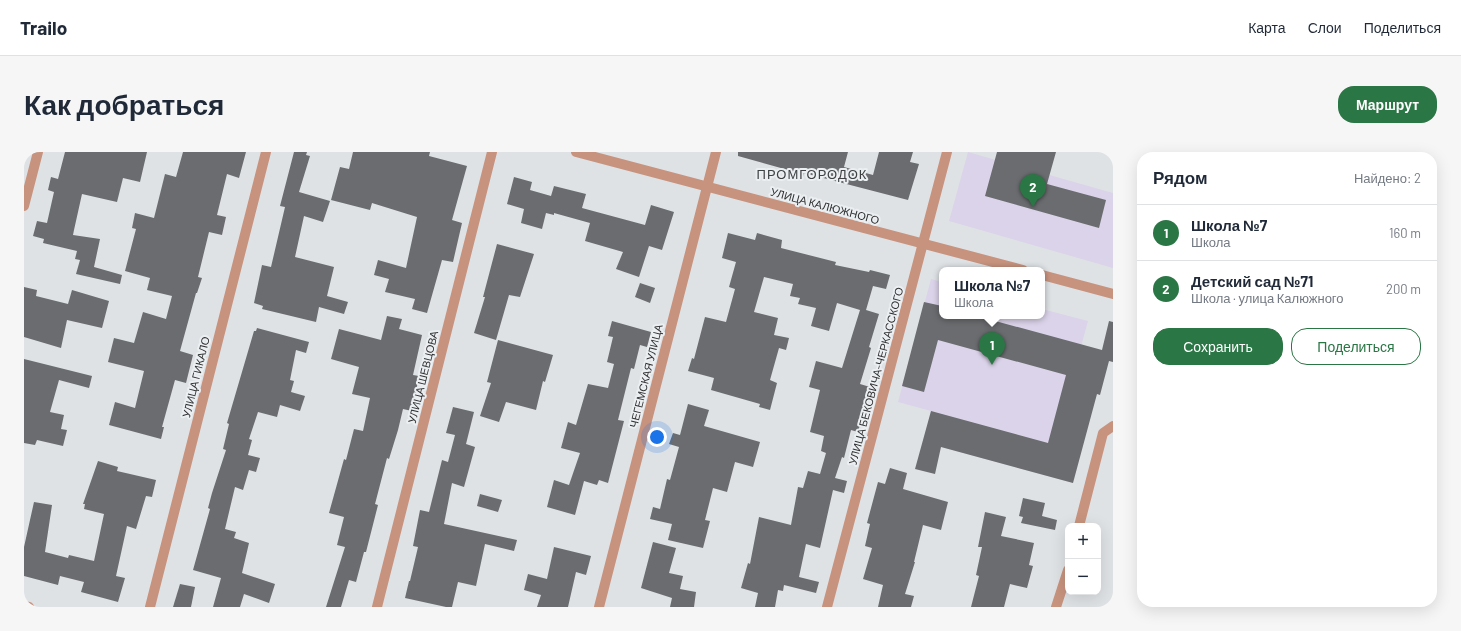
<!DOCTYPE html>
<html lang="ru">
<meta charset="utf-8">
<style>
:root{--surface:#fff;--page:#f6f6f7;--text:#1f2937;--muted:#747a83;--line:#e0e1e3;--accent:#2b7645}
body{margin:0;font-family:Barlow,sans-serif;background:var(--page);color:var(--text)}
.controls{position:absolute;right:12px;bottom:12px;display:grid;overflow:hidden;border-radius:8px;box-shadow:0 4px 16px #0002}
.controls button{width:36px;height:36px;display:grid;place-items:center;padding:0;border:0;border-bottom:1px solid var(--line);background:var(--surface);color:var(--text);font:20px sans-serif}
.you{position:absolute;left:633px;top:285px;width:14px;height:14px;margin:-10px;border:3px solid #fff;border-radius:50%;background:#1a73e8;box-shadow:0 0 0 6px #1a73e833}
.badge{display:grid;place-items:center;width:26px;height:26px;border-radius:50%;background:var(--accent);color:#fff;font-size:13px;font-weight:700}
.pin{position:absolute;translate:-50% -33px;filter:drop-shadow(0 1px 2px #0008)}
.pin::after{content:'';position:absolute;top:21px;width:14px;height:12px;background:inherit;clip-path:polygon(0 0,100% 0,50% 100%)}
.popup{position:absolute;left:915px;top:115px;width:106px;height:52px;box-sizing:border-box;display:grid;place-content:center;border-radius:8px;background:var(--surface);filter:drop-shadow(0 1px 3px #0005);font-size:13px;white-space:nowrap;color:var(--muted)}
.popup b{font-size:15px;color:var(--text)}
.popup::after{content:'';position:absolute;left:50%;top:100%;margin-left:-8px;border:8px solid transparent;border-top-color:var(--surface)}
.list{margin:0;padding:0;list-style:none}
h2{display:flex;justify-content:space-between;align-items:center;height:52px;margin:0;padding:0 16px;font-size:17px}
h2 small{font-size:13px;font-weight:400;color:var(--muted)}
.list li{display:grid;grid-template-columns:26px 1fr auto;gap:12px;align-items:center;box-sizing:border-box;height:56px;padding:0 16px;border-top:1px solid var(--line)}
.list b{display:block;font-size:15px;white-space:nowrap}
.list p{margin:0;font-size:13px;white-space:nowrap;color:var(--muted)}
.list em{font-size:13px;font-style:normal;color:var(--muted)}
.actions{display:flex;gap:8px;padding:12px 16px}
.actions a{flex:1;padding:9px 0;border:1px solid var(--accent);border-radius:16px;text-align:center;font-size:14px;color:var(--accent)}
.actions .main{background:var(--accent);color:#fff}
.map{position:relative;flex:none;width:1089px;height:455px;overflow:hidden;border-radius:16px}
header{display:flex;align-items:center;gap:24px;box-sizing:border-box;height:56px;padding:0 20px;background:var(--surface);border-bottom:1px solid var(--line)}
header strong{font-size:19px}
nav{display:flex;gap:22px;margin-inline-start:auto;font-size:14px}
.intro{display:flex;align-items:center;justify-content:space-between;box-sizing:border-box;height:96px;padding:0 24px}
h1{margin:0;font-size:28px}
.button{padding:10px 18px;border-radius:16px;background:var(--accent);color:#fff;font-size:14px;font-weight:700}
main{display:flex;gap:24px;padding:0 24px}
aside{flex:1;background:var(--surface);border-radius:16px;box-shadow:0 4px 16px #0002}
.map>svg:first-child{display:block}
.education{fill:#dbd3e9}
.building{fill:#6a6c6f}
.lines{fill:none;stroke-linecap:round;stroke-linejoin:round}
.minor{stroke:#c7937e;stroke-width:10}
.tertiary{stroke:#c7937e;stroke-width:10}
.labels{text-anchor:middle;stroke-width:4;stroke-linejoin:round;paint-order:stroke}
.street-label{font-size:11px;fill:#2f3031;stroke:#eceff2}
.quarter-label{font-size:13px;letter-spacing:1px;fill:#3f4143;stroke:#eceff2}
</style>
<header>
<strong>Trailo</strong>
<nav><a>Карта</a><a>Слои</a><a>Поделиться</a></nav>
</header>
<div class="intro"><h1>Как добраться</h1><a class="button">Маршрут</a></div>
<main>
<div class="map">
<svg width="1089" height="455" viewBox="0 0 1089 455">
<rect width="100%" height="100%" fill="#dfe2e5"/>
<g class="education">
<polygon points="944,0 1089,41 1089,116 925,69"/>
<polygon points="907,127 918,130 918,164 1018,164 1018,157 1064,169 1044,242 1049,331 899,290 907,259 874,250"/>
</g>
<g class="building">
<polygon points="41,0 123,0 116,30 99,26 93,50 58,42 50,78 49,83 76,87 70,115 98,123 96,132 52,122 56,108 51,107 53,99 19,91 20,87 9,84 13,69 23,71 30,40 24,38 27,25 34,27"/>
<polygon points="159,0 222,0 215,26 203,22 193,63 202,65 198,83 185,80 174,125 178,126 173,141 172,141 156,199 169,203 162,231 151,228 138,275 140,275 137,287 85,273 91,250 111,256 120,219 84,210 90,186 110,191 119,160 142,167 148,144 123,138 126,126 101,119 112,77 108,76 111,61 130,66 141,22 152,25"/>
<polygon points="270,0 283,0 282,3 286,4 275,40 306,49 299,70 280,64 271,105 310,115 303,144 324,150 320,162 295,155 292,170 238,157 239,154 230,151 238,113 247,115 261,55 256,54"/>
<polygon points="329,0 406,0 405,4 443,14 428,68 438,71 429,110 418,108 403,161 388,157 391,147 361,140 365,127 350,123 354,108 382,116 393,65 348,51 346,58 307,48 316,15 325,17"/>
<polygon points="714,0 824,0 820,15 849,23 855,0 889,0 886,10 895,12 884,48 780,21 778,29 762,24 764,18 714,4"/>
<polygon points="973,0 1032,0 1023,32 1082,48 1075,76 961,44"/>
<polygon points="490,25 508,30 506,38 527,44 530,34 562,42 558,56 621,73 627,53 650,60 638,98 625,94 615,125 592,117 599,100 561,89 566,71 530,61 530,63 522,61 518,77 497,71 500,57 483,52"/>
<polygon points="704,81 731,88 733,81 758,88 757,96 812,110 811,113 845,120 846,118 866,123 862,137 849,134 842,158 855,162 845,195 847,196 836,232 846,235 834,280 827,278 820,306 818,305 811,326 823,329 820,341 809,338 796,396 782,392 775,425 795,430 792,441 760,433 759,439 754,438 751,455 731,455 734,441 717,436 724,411 726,412 735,365 767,373 774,335 779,336 784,319 796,322 802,301 797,299 800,284 786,280 796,238 785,235 792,209 818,216 836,158 813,151 805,179 787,174 792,156 774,152 776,146 766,144 769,132 740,125 730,160 754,166 750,183 765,186 762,198 755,196 746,228 753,231 746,258 735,255 736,252 687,238 690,226 664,219 668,206 670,207 681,165 702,170 711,137 705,135 712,110 698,106"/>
<polygon points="473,92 510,102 496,145 485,143 472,188 450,181 461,145 459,145"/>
<polygon points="616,131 631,136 626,151 611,145"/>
<polygon points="0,135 13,138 12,144 44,152 48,138 85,149 78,176 43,168 37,196 0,185"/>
<polygon points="900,150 918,154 918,164 953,164 1078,198 1085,169 1089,170 1089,210 1085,209 1076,243 1073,242 1049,331 917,295 911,322 891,317 907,259 1024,291 1042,223 914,188 900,240 878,234"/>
<polygon points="363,164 378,167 375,177 398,183 389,223 395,224 388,259 379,257 374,278 365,307 363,306 351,352 354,353 342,400 340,400 332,430 325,428 317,455 302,455 321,395 313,393 320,365 305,361 320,307 322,308 330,277 339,279 346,246 328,242 335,215 307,207 315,177 357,188"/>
<polygon points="588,169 627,180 623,195 616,193 610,217 607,216 594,268 600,269 584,331 575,328 573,333 560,329 551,363 523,355 530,328 545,333 556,301 537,296 544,270 552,273 564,232 584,236 590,212 583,210 589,185 584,184"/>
<polygon points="233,176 285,190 282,201 272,198 266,228 270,229 267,240 281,244 276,259 256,253 253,265 234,260 225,287 228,288 224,303 236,306 232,320 225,318 219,338 211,335 201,377 212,380 210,386 225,391 218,421 251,432 245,451 220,442 216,455 189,455 197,426 169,418 186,357 184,356 188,341 202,298 199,297 205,272 203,271 230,179 232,179"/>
<polygon points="474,188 529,203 521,230 519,229 512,258 482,250 475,270 456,264 467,231 463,230"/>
<polygon points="0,207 68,224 65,236 35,228 26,260 40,263 37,277 43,278 39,294 13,288 11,293 0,291"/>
<polygon points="664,252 685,258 680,274 736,290 729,315 711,310 703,340 689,336 681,368 686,369 679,396 644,388 648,372 626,367 629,355 636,357 643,327 646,328 655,295 645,292 649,281 656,283"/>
<polygon points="429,255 450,260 442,292 451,295 440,335 428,331 420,372 493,388 490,399 461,392 452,434 434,430 428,455 422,455 381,446 385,429 386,429 394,395 389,394 396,358 405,360 418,308 424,310 431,283 422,281"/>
<polygon points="74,309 94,315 93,319 132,328 128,345 122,344 112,377 103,374 92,424 101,426 94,450 57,440 60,430 36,424 34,433 0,424 0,395 10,350 28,353 21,400 44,406 45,403 70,409 80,362 60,357 61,352 59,352"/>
<polygon points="866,316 883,321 879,337 924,350 917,378 899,373 890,410 891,410 881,442 890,444 887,455 854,455 859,433 839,427 848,396 841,394 846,372 843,371 854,330 861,332"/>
<polygon points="456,342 478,348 474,360 453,354"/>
<polygon points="999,346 1021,351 1018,364 1033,368 1031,378 997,371 999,365 995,364"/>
<polygon points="961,360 982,365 977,384 1010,391 1005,413 1009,414 1003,436 986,432 980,455 947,455 955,424 952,423 958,395 954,395"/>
<polygon points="629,390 652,396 645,421 659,424 656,437 672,440 670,455 646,455 648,446 617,436"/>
<polygon points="530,395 567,404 562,423 552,420 544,455 513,455 517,443 500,438 504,422 523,427"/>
<polygon points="156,432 171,435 167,455 149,455"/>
</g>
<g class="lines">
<g class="minor">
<polyline points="0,54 14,0"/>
<polyline points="1055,374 1079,281 1089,274"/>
<polyline points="0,454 5,455"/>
<polyline points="126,455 242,0"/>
<polyline points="353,455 468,0"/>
<polyline points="575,455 692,0"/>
<polyline points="803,455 923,0"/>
<polyline points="1032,455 1044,418"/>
</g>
<g class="tertiary">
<polyline points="552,0 999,118"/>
<polyline points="1018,123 1089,142"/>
</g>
</g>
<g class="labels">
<g class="street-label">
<text transform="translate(801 54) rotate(15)" y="4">УЛИЦА КАЛЮЖНОГО</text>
<text transform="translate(622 224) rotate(-76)" y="4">ЧЕГЕМСКАЯ УЛИЦА</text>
<text transform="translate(852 224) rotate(-75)" y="4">УЛИЦА БЕКОВИЧА-ЧЕРКАССКОГО</text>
<text transform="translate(172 225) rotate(-76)" y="4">УЛИЦА ГИКАЛО</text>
<text transform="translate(399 225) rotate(-76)" y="4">УЛИЦА ШЕВЦОВА</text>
</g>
<g class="quarter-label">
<text x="788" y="27">ПРОМГОРОДОК</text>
</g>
</g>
</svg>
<div class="controls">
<button>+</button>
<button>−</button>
</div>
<div class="you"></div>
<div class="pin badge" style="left:968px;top:213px">1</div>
<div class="popup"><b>Школа №7</b>Школа</div>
<div class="pin badge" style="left:1009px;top:55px">2</div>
</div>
<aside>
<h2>Рядом<small>Найдено: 2</small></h2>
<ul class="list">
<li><span class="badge">1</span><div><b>Школа №7</b><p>Школа</p></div><em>160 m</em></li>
<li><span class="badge">2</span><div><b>Детский сад №71</b><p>Школа · улица Калюжного</p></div><em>200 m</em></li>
</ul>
<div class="actions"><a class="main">Сохранить</a><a>Поделиться</a></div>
</aside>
</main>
